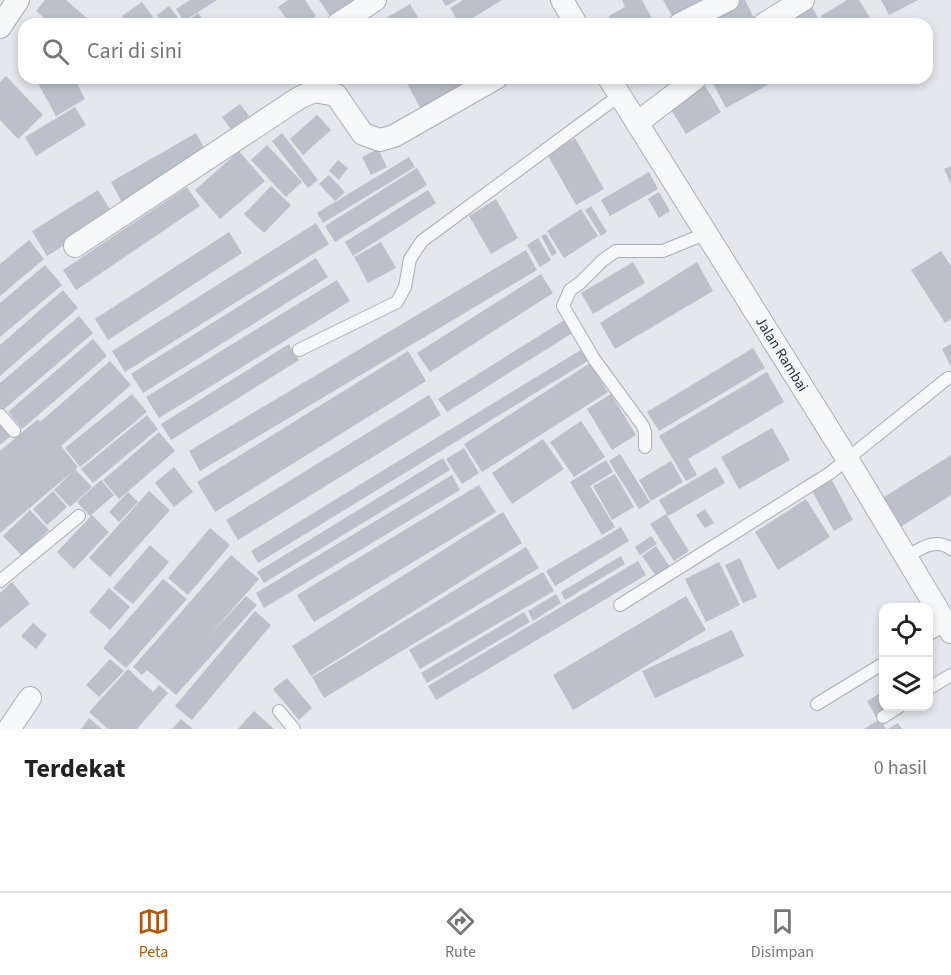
<!DOCTYPE html>
<html lang="id">
<style>
:root{--surface:#fff;--page:#f2f2f2;--text:#222;--muted:#767676;--line:#e0e0e0;--accent:#b45309}
body{margin:0;font-family:"Source Sans 3",sans-serif;background:var(--page);color:var(--text)}
.controls{position:absolute;right:18px;bottom:18px;display:grid;overflow:hidden;border-radius:12px;box-shadow:0 3px 9px #0003}
.controls button{width:54px;height:54px;display:grid;place-items:center;padding:0;border:0;border-bottom:2px solid var(--line);background:var(--surface);color:var(--text);font:30px sans-serif}
.list{margin:0;padding:0;list-style:none}
h2{display:flex;justify-content:space-between;align-items:center;height:78px;margin:0;padding:0 24px;font-size:26px}
h2 small{font-size:20px;font-weight:400;color:var(--muted)}
.icon{flex:none;width:33px;height:33px;fill:none;stroke:currentColor;stroke-width:2;stroke-linecap:round;stroke-linejoin:round}
.map{position:relative;flex:none;width:951px;height:729px;overflow:hidden}
.search{position:absolute;background:var(--surface);box-shadow:0 3px 9px #0003;left:18px;right:18px;top:18px;height:66px;display:flex;align-items:center;gap:15px;box-sizing:border-box;padding:0 21px;border-radius:18px;color:var(--muted);font-size:22px}
.sheet{height:162px;background:var(--surface)}
nav{display:flex;justify-content:space-around;align-items:center;box-sizing:border-box;height:84px;border-top:2px solid var(--line);background:var(--surface);font-size:16px;color:var(--muted)}
nav a{display:grid;justify-items:center;gap:3px}
nav .on{color:var(--accent)}
.map>svg:first-child{display:block}
.building{fill:#bbc0ca}
.lines{fill:none;stroke-linecap:round;stroke-linejoin:round}
.service-casing{stroke:#a9aeb7;stroke-width:14}
.minor-casing{stroke:#a9aeb7;stroke-width:24}
.service{stroke:#f7f8fa;stroke-width:12}
.minor{stroke:#f7f8fa;stroke-width:22}
.labels{text-anchor:middle;stroke-width:6;stroke-linejoin:round;paint-order:stroke}
.street-label{font-size:15px;fill:#2b3445;stroke:#f4f6f9}
</style>
<div class="map">
<svg width="951" height="729" viewBox="0 0 951 729">
<rect width="100%" height="100%" fill="#e4e7ec"/>
<g class="building">
<polygon points="45,0 66,0 89,20 85,24 52,24 36,11"/>
<polygon points="190,0 217,0 184,21 176,9"/>
<polygon points="288,0 305,0 316,16 305,24 290,24 278,7"/>
<polygon points="319,0 354,0 330,16"/>
<polygon points="442,0 457,0 446,6"/>
<polygon points="463,0 502,0 463,24 460,24 450,8"/>
<polygon points="622,0 642,0 655,24 613,24 609,16 625,7"/>
<polygon points="663,0 701,0 672,16"/>
<polygon points="731,0 745,0 757,24 716,24 709,11"/>
<polygon points="847,0 859,0 872,21 867,24 826,24 821,16"/>
<polygon points="881,0 918,0 889,15"/>
<polygon points="142,2 158,24 128,24 122,16"/>
<polygon points="810,3 821,24 787,24 783,17"/>
<polygon points="410,4 422,24 376,24"/>
<polygon points="169,6 182,23 180,24 163,24 157,15"/>
<polygon points="198,13 206,24 183,24"/>
<polygon points="40,18 46,24 33,24"/>
<polygon points="6,76 43,115 18,139 0,120 0,82"/>
<polygon points="35,78 74,78 85,99 56,116"/>
<polygon points="404,78 485,78 423,113"/>
<polygon points="642,78 658,78 646,85"/>
<polygon points="710,78 734,78 735,80 738,78 780,78 726,108"/>
<polygon points="702,81 721,112 686,134 667,103"/>
<polygon points="240,104 249,116 231,129 222,117"/>
<polygon points="75,107 86,125 36,156 25,137"/>
<polygon points="317,115 331,130 303,155 290,139"/>
<polygon points="196,133 208,155 123,204 111,182"/>
<polygon points="282,133 318,180 308,188 272,141"/>
<polygon points="575,138 604,189 576,205 547,154"/>
<polygon points="267,145 302,182 286,197 251,160"/>
<polygon points="378,149 387,167 371,175 362,157"/>
<polygon points="239,151 265,181 220,219 195,190"/>
<polygon points="409,157 415,167 323,223 317,213"/>
<polygon points="338,160 348,168 339,180 329,171"/>
<polygon points="951,166 951,184 944,169"/>
<polygon points="417,168 427,185 335,242 325,226"/>
<polygon points="649,172 658,189 610,216 601,200"/>
<polygon points="329,175 345,192 335,201 319,184"/>
<polygon points="271,186 291,205 264,233 244,214"/>
<polygon points="187,187 200,206 76,290 63,270"/>
<polygon points="98,190 113,214 47,256 32,231"/>
<polygon points="428,190 436,203 353,256 345,242"/>
<polygon points="659,192 670,211 659,218 648,199"/>
<polygon points="496,199 518,238 491,254 469,216"/>
<polygon points="591,206 607,232 601,236 585,210"/>
<polygon points="581,209 598,236 564,258 547,231"/>
<polygon points="316,223 329,244 125,372 112,351"/>
<polygon points="229,232 242,253 108,340 95,319"/>
<polygon points="546,234 557,253 552,256 541,236"/>
<polygon points="538,238 551,260 540,267 527,245"/>
<polygon points="29,240 44,259 0,296 0,264"/>
<polygon points="381,242 396,268 368,283 354,257"/>
<polygon points="526,250 537,270 200,471 189,451"/>
<polygon points="941,251 951,266 951,319 945,323 911,270"/>
<polygon points="316,258 328,277 143,393 131,374"/>
<polygon points="633,262 645,283 593,314 581,293"/>
<polygon points="697,262 713,291 615,349 600,323"/>
<polygon points="45,265 62,285 0,337 0,303"/>
<polygon points="541,274 553,293 430,372 417,353"/>
<polygon points="337,280 350,301 159,418 146,397"/>
<polygon points="63,290 78,308 0,376 0,345"/>
<polygon points="79,316 93,333 2,411 0,408 0,383"/>
<polygon points="566,319 574,332 447,412 438,399"/>
<polygon points="93,339 107,356 22,429 8,412"/>
<polygon points="289,344 299,360 171,440 161,424"/>
<polygon points="951,344 951,367 942,349"/>
<polygon points="584,348 591,359 258,563 251,551"/>
<polygon points="753,348 765,368 659,431 647,412"/>
<polygon points="408,351 426,381 215,512 197,482"/>
<polygon points="110,361 131,385 61,446 78,467 75,469 92,487 70,507 54,490 72,472 0,533 0,451 38,419 40,422"/>
<polygon points="590,363 608,392 482,472 464,444"/>
<polygon points="767,372 784,402 688,459 697,475 686,481 659,436"/>
<polygon points="132,394 147,412 80,467 65,448"/>
<polygon points="611,394 636,435 612,450 587,409"/>
<polygon points="429,395 441,415 238,540 226,520"/>
<polygon points="147,415 158,429 93,483 81,469"/>
<polygon points="581,421 605,457 574,477 550,442"/>
<polygon points="0,422 11,436 0,445"/>
<polygon points="772,428 790,460 739,489 721,457"/>
<polygon points="159,432 175,451 119,499 103,480"/>
<polygon points="543,439 564,469 512,504 492,473"/>
<polygon points="464,448 479,473 462,484 446,459"/>
<polygon points="620,454 650,502 639,509 609,461"/>
<polygon points="951,455 951,495 899,528 881,499"/>
<polygon points="443,458 450,470 264,583 257,572"/>
<polygon points="606,460 613,472 590,486 615,527 602,535 570,482"/>
<polygon points="671,461 683,482 651,501 639,480"/>
<polygon points="174,467 193,492 174,507 155,483"/>
<polygon points="716,467 725,483 668,516 659,500"/>
<polygon points="615,474 634,507 612,520 593,486"/>
<polygon points="452,475 460,490 264,608 256,593"/>
<polygon points="101,480 114,495 90,516 77,502"/>
<polygon points="832,480 853,520 834,531 812,491"/>
<polygon points="479,485 496,512 314,622 297,595"/>
<polygon points="53,491 67,507 47,525 33,509"/>
<polygon points="149,491 170,510 110,577 89,558"/>
<polygon points="128,492 138,502 119,522 109,512"/>
<polygon points="806,499 830,537 778,570 755,532"/>
<polygon points="705,509 714,523 705,528 696,515"/>
<polygon points="30,510 49,530 22,556 3,536"/>
<polygon points="503,512 522,543 311,676 292,646"/>
<polygon points="666,514 689,551 674,561 650,524"/>
<polygon points="92,515 109,532 74,569 57,552"/>
<polygon points="621,527 629,541 555,586 546,571"/>
<polygon points="210,528 230,545 188,595 168,578"/>
<polygon points="651,536 657,544 640,555 635,547"/>
<polygon points="150,545 169,562 133,604 113,588"/>
<polygon points="656,546 670,567 656,576 642,556"/>
<polygon points="526,547 539,568 324,698 312,677"/>
<polygon points="231,555 259,579 208,637 246,596 257,605 176,695 147,670 142,675 133,667"/>
<polygon points="621,556 625,564 565,600 561,592"/>
<polygon points="740,558 757,597 743,603 725,565"/>
<polygon points="638,561 646,575 436,700 428,686"/>
<polygon points="719,562 740,605 706,622 685,579"/>
<polygon points="543,572 554,591 420,669 409,650"/>
<polygon points="163,579 187,599 126,668 103,648"/>
<polygon points="12,582 30,604 0,628 0,593"/>
<polygon points="109,588 130,607 110,630 89,612"/>
<polygon points="556,594 561,603 533,621 528,611"/>
<polygon points="686,596 706,630 573,710 553,675"/>
<polygon points="255,611 271,625 192,720 175,706"/>
<polygon points="524,612 530,622 427,683 421,673"/>
<polygon points="33,623 47,635 36,649 21,636"/>
<polygon points="732,630 744,656 655,698 642,671"/>
<polygon points="110,659 124,671 99,697 86,685"/>
<polygon points="128,669 153,692 159,685 168,693 137,729 108,729 89,712"/>
<polygon points="287,678 312,708 299,720 273,689"/>
<polygon points="884,691 884,706 893,706 876,717 867,701"/>
<polygon points="254,711 274,729 238,729"/>
<polygon points="89,718 102,729 81,729"/>
<polygon points="181,719 193,729 172,729"/>
<polygon points="880,719 886,729 864,729"/>
<polygon points="898,723 902,729 888,729"/>
</g>
<g class="lines">
<g class="service-casing">
<g id="service">
<polyline points="299,350 397,302 405,287 410,259 422,241 620,95"/>
<polyline points="0,415 14,431"/>
<polyline points="645,447 645,432 643,426 594,359 563,306 570,290 580,283 603,260 616,251 663,251 707,233"/>
<path d="M906,557C920,549 936,537 951,549"/>
<polyline points="0,581 79,516"/>
<polyline points="620,605 830,473 948,378"/>
<polyline points="928,635 946,624"/>
<polyline points="928,689 951,675"/>
<polyline points="817,704 884,663"/>
<polyline points="279,711 294,729"/>
<polyline points="883,717 900,706"/>
</g>
</g>
<g class="minor-casing">
<g id="minor">
<polyline points="562,0 576,24"/>
<polyline points="338,24 375,0"/>
<polyline points="680,24 728,0"/>
<polyline points="764,24 803,0"/>
<polyline points="0,27 18,0"/>
<polyline points="609,78 848,460 951,632"/>
<polyline points="637,123 696,78"/>
<polyline points="75,246 299,98 314,91 336,95 363,134 380,140 394,136 496,78"/>
<polyline points="9,729 30,698"/>
</g>
</g>
<use href="#service" class="service"/>
<use href="#minor" class="minor"/>
</g>
<g class="labels">
<g class="street-label">
<text transform="translate(782 354) rotate(58)" y="5">Jalan Rambai</text>
</g>
</g>
</svg>
<div class="controls">
<button><svg class="icon" aria-label="locate" viewBox="0 0 24 24"><circle cx="12" cy="12" r="6"/><path d="M12 2v4M12 18v4M2 12h4M18 12h4"/></svg></button>
<button><svg class="icon" aria-label="layers" viewBox="0 0 24 24"><path d="M12 4l9 5-9 5-9-5zM3 14l9 5 9-5"/></svg></button>
</div>
<div class="search"><svg class="icon" aria-label="search" viewBox="0 0 24 24"><circle cx="10" cy="10" r="6"/><path d="M15 15l6 6"/></svg>Cari di sini</div>
</div>
<section class="sheet">
<h2>Terdekat<small>0 hasil</small></h2>
<ul class="list">
</ul>
</section>
<nav>
<a class="on"><svg class="icon" aria-label="map" viewBox="0 0 24 24"><path d="M3 6l6-2 6 2 6-2v14l-6 2-6-2-6 2zM9 4v14M15 6v14"/></svg>Peta</a>
<a><svg class="icon" aria-label="directions" viewBox="0 0 24 24"><path d="M12 3l9 9-9 9-9-9zM9 14v-3h6M13 9l2 2-2 2"/></svg>Rute</a>
<a><svg class="icon" aria-label="saved" viewBox="0 0 24 24"><path d="M7 4h10v16l-5-4-5 4z"/></svg>Disimpan</a>
</nav>
